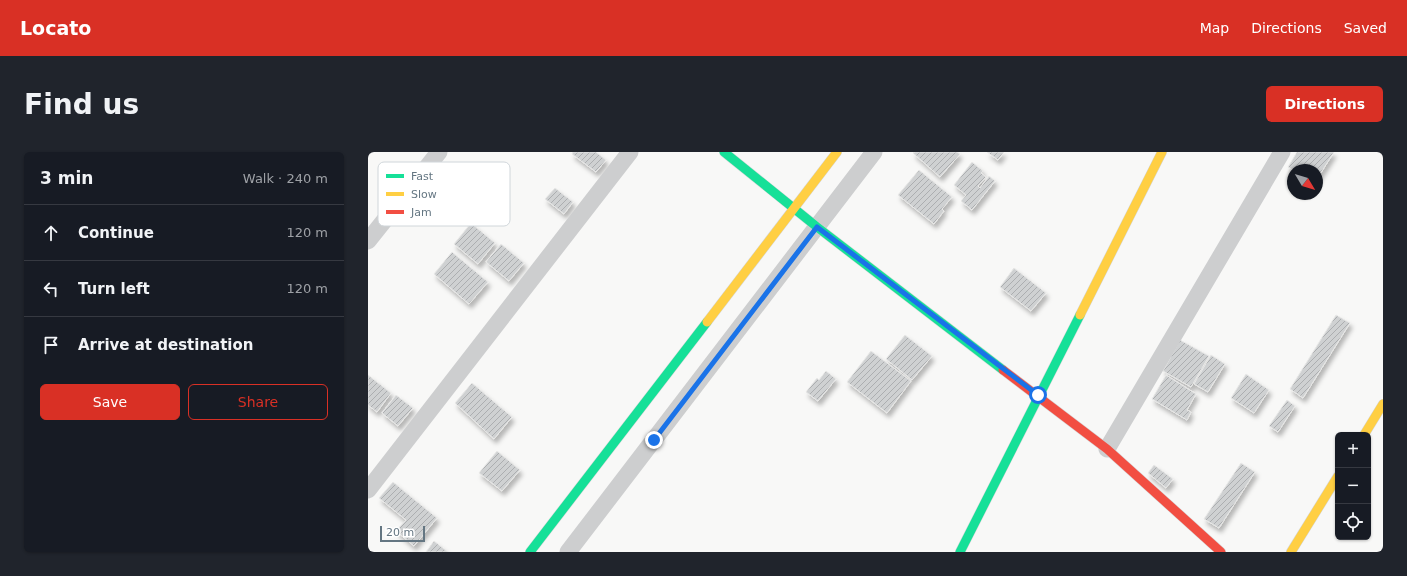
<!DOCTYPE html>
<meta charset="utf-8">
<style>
:root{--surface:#171b24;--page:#20242c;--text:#f1f3f6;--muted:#9ea1a6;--line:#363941;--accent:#d93025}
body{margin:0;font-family:"DejaVu Sans",sans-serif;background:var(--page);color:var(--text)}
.controls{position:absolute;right:12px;bottom:12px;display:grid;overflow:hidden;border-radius:6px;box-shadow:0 1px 3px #0004}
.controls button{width:36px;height:36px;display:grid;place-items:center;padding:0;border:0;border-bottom:1px solid var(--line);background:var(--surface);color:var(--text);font:20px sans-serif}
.compass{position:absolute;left:919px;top:12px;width:36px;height:36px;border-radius:50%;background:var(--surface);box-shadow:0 1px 3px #0004;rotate:128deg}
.scale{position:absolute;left:12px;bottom:10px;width:45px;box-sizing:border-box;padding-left:4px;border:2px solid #647682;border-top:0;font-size:11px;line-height:14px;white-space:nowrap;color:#647682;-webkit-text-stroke:3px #fff;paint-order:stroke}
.stop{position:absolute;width:12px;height:12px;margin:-9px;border:3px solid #1a73e8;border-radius:50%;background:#fff}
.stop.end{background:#1a73e8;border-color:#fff;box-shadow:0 1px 4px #0008}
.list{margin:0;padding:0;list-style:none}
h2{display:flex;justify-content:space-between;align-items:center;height:52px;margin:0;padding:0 16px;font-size:17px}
h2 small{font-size:13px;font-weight:400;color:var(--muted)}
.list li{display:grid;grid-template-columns:26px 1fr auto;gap:12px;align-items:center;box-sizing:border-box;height:56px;padding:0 16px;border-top:1px solid var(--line)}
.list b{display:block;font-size:15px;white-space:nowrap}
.list em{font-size:13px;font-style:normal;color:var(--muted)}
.actions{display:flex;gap:8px;padding:12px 16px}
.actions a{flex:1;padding:9px 0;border:1px solid var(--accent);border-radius:6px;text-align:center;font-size:14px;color:var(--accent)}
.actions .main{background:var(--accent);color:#fff}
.icon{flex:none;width:22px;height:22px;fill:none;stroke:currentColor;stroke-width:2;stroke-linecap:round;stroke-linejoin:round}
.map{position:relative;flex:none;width:1015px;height:400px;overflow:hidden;border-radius:6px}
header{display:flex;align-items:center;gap:24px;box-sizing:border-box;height:56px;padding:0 20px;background:var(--accent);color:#fff}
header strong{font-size:19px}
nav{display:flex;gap:22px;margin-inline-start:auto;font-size:14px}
.intro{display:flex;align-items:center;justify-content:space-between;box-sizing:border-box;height:96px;padding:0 24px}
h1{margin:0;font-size:28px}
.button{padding:10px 18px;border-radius:6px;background:var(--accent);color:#fff;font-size:14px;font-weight:700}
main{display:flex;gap:24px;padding:0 24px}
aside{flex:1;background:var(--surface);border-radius:6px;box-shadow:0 1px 3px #0004}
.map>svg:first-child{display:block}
.building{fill:url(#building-hatch);stroke:#e8e8e7;filter:url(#shadow)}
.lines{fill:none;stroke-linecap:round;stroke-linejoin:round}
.fast-casing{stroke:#d5d6d7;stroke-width:10}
.slow-casing{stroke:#d5d6d7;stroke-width:10}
.jam-casing{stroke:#d5d6d7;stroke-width:10}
.street{stroke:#cdcecf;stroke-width:17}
.fast{stroke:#16e098;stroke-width:9}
.slow{stroke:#ffcf43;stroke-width:9}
.jam{stroke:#f24e42;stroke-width:9}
.route{stroke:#1a73e8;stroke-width:5}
.key{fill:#fff;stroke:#d0d6da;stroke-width:1}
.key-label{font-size:11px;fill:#647682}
</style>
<header>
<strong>Locato</strong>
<nav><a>Map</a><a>Directions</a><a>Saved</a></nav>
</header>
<div class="intro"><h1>Find us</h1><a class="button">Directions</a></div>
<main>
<aside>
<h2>3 min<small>Walk · 240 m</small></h2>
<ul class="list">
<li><svg class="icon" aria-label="ahead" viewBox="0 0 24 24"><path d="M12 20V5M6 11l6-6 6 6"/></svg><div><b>Continue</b></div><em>120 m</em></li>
<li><svg class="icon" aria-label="left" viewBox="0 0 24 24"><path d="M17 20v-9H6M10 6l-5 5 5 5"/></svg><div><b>Turn left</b></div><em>120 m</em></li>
<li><svg class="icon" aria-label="arrive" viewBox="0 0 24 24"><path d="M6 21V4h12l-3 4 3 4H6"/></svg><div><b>Arrive at destination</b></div></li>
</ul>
<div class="actions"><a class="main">Save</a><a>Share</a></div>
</aside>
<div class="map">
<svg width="1015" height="400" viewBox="0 0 1015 400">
<defs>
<pattern id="building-hatch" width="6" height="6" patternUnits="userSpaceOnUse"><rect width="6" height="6" fill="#cfd1d2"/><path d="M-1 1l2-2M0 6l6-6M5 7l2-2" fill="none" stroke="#acaeb0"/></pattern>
<filter id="shadow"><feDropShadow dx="2.5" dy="4.5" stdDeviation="2" flood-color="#0004"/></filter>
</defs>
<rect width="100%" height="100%" fill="#f8f8f7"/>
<g class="building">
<polygon points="205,0 228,0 238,8 228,20 204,2"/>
<polygon points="547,0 589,0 592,2 572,25 545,1"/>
<polygon points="619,0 636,0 630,8"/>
<polygon points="929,0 966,0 949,27 949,18 925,18 920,15"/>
<polygon points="604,10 615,19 613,21 618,25 610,34 612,36 621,24 627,29 604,58 593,49 598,43 586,33"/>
<polygon points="551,18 584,45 574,57 576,59 566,72 530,43"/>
<polygon points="187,36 205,50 196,62 177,47"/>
<polygon points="103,71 127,91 110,112 86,92"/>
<polygon points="133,92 156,111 141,129 118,110"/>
<polygon points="84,100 120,130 101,152 66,122"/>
<polygon points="646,116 678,141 663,159 632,135"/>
<polygon points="968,163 982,171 935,246 922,237"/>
<polygon points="537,183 564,204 544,228 518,207"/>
<polygon points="812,188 841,204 823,235 795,219"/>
<polygon points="503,199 543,229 519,261 479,230"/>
<polygon points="843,203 857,212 840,240 826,232"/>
<polygon points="458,219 468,227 450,249 438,240 449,226 451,228"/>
<polygon points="878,222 901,238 886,261 863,246"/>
<polygon points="0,223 23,241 9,260 0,253"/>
<polygon points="798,223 828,242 819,258 823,260 819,268 784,247"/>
<polygon points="104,231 144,265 126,287 87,251"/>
<polygon points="28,243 45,256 30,274 14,261"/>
<polygon points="919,248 927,254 910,280 901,274"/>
<polygon points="129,299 152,318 134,339 111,321"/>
<polygon points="873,311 887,320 851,376 836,367"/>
<polygon points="786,313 805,327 798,336 780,321"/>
<polygon points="25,330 69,366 46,394 28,379 38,368 11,346"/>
<polygon points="66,389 80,400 58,400"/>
</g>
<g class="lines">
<g class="fast-casing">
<g id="fast">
<polyline points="356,0 449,75 635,218"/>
<polyline points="162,400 339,170"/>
<polyline points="592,400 712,163"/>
</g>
</g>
<g class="slow-casing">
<g id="slow">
<polyline points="712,163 794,0"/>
<polyline points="339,170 469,0"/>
<polyline points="996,283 1015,252"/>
<polyline points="923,400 970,324"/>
</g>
</g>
<g class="jam-casing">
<polyline id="jam" points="635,218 739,297 853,400"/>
</g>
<g class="street">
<polyline points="0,89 71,0"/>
<polyline points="739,297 914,0"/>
<polyline points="0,338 262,0"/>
<polyline points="200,400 506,0"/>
</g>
<use href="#fast" class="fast"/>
<use href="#slow" class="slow"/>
<use href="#jam" class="jam"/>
</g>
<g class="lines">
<polyline class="route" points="286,288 449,75 670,243"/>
</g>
<rect x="10" y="10" width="132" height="64" rx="6" class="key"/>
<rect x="18" y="22" width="18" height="4" fill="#16e098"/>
<rect x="18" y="40" width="18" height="4" fill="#ffcf43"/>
<rect x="18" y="58" width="18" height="4" fill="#f24e42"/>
<g class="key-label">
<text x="43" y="28">Fast</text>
<text x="43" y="46">Slow</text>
<text x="43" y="64">Jam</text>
</g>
</svg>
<div class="controls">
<button>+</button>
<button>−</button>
<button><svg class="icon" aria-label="locate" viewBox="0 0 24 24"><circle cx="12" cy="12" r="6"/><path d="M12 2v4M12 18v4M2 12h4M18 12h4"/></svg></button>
</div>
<svg class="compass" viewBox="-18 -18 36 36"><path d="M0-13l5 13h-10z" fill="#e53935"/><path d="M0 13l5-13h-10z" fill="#9ea1a6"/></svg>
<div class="scale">20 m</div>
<div class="stop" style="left:670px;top:243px"></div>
<div class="stop end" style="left:286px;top:288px"></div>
</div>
</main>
